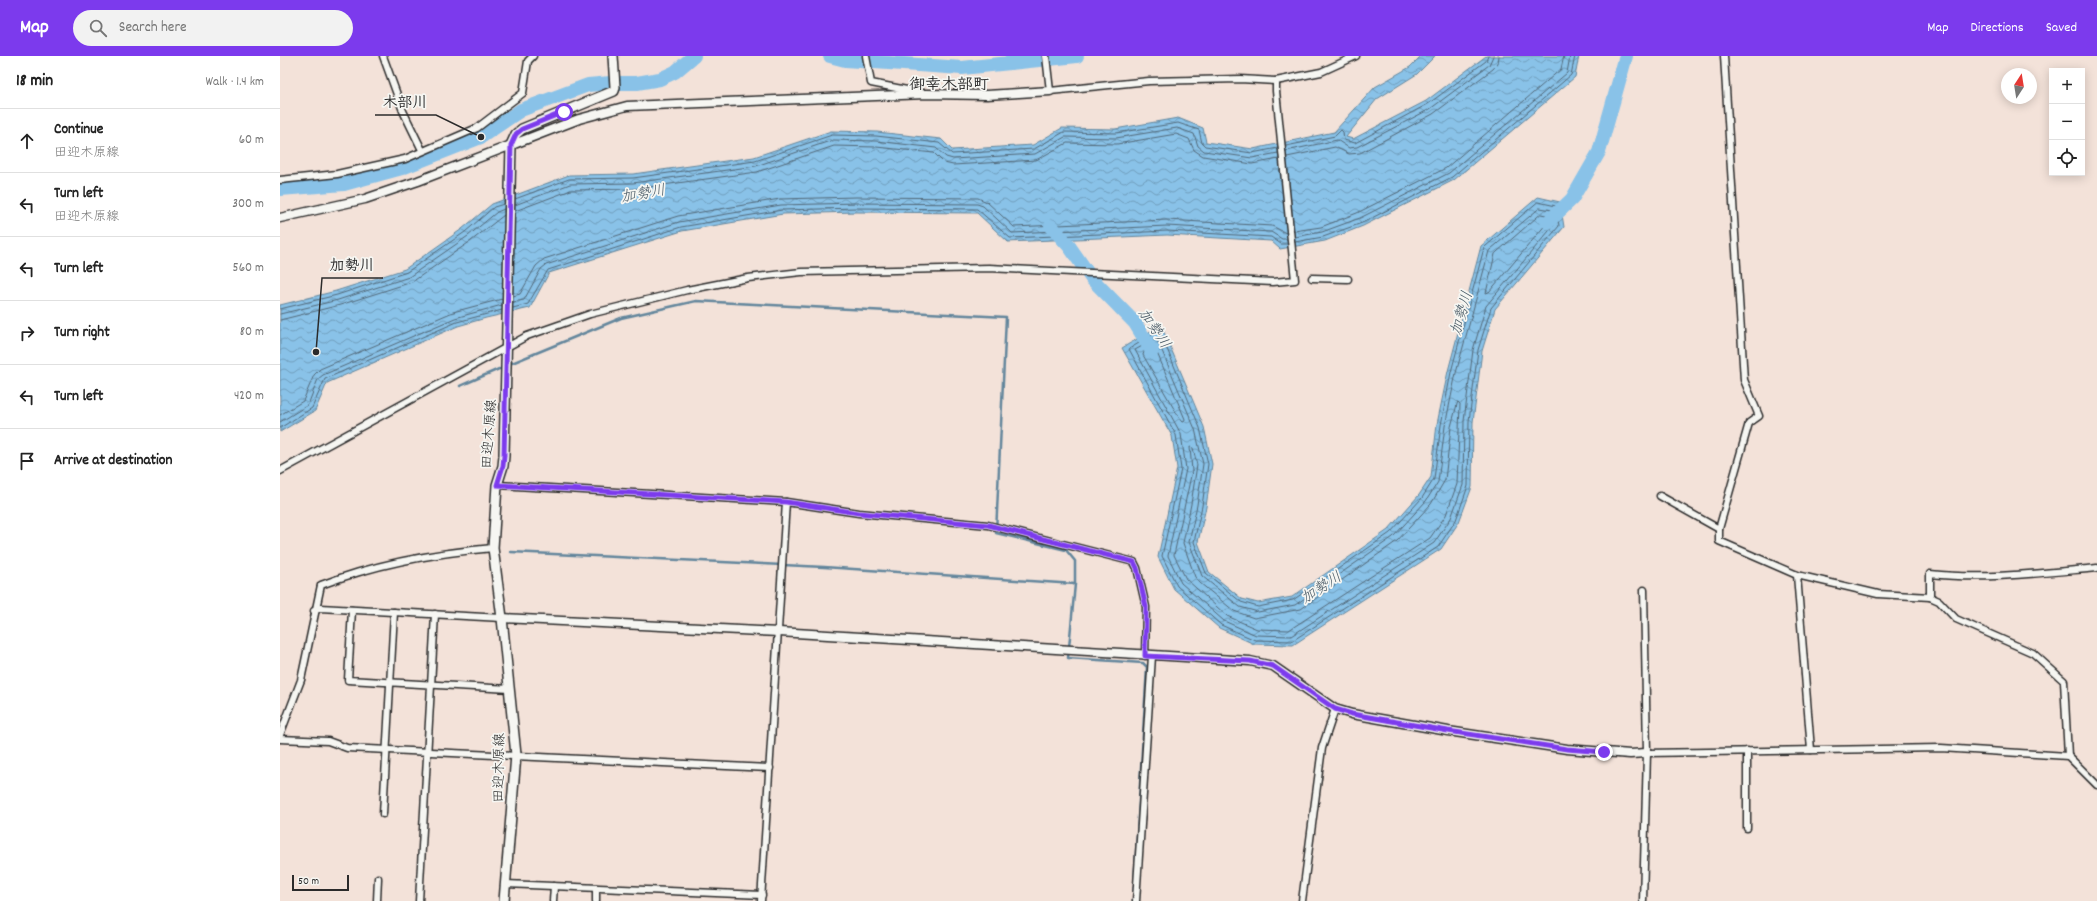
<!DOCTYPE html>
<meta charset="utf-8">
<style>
:root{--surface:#fff;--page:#f2f2f2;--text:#222;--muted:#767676;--line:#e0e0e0;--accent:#7c3aed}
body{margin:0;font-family:Dekko,"Klee One",sans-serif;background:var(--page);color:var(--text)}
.controls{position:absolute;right:12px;top:12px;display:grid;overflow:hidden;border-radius:0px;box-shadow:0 2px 10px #0003}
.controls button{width:36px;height:36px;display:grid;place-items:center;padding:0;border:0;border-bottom:1px solid var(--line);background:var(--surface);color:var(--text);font:20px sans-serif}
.compass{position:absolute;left:1721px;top:12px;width:36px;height:36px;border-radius:50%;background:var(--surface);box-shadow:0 2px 10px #0003;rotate:12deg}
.scale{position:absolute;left:12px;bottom:10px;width:57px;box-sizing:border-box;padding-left:4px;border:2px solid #2b2b2b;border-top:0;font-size:11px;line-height:14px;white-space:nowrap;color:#2b2b2b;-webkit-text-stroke:3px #f6f6f2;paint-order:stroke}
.stop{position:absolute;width:12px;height:12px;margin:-9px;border:3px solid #7c3aed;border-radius:50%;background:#fff}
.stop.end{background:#7c3aed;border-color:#fff;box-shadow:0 1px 4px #0008}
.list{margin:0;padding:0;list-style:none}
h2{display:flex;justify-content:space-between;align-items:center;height:52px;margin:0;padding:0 16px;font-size:17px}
h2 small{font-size:13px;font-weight:400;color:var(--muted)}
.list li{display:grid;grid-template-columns:26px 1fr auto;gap:12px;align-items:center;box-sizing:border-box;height:64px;padding:0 16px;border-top:1px solid var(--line)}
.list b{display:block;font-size:15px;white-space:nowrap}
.list p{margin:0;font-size:13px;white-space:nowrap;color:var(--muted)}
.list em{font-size:13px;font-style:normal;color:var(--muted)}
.icon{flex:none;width:22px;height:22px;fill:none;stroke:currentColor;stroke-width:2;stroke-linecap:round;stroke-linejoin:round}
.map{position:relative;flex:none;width:1817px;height:845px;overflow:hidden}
header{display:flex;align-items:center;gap:24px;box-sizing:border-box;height:56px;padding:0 20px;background:var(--accent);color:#fff}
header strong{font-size:19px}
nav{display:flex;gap:22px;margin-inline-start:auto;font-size:14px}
.search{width:280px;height:36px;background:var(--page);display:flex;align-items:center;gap:10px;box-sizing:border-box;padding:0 14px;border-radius:22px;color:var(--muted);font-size:15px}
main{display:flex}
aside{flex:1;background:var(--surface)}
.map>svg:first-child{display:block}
.water{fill:url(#water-waves);stroke:#63869c}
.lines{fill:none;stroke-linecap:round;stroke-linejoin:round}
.shore{stroke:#516777;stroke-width:1}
.stream{stroke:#63869c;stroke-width:2.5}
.river{stroke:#89c2e8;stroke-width:14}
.minor-casing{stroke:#2b2b2b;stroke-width:9}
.tertiary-casing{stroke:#2b2b2b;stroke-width:11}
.secondary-casing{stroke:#2b2b2b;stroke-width:12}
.minor{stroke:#f6f6f2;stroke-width:6}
.tertiary{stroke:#f6f6f2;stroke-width:8}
.secondary{stroke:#f6f6f2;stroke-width:9}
.route{stroke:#7c3aed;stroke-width:5}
.labels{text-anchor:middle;stroke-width:3.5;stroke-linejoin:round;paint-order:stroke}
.street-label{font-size:14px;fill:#2b2b2b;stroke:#f6f6f2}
.water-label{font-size:15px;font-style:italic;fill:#475864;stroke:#f6f6f2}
.quarter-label{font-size:16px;font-weight:bold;fill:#2b2b2b;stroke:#f6f6f2}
.leader{fill:none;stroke:#2b2b2b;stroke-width:1.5}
.callout-dot{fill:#2b2b2b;stroke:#f6f6f2;stroke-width:1.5}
.callout-label{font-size:15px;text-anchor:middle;font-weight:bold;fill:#2b2b2b;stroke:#f6f6f2;stroke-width:3.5;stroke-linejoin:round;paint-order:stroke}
</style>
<header>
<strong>Map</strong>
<div class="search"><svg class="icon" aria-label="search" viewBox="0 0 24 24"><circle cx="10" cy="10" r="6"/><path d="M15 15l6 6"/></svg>Search here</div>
<nav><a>Map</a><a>Directions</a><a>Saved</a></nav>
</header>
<main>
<aside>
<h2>18 min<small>Walk · 1.4 km</small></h2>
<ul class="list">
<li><svg class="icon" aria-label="ahead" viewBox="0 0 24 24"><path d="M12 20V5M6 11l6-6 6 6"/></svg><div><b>Continue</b><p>田迎木原線</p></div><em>60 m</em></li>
<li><svg class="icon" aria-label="left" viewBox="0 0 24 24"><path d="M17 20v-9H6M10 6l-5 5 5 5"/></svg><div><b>Turn left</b><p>田迎木原線</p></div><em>300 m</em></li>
<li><svg class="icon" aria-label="left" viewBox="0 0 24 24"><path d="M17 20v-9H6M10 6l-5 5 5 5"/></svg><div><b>Turn left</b></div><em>560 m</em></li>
<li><svg class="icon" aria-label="right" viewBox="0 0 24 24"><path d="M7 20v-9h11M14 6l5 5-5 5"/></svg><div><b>Turn right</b></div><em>80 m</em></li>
<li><svg class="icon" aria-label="left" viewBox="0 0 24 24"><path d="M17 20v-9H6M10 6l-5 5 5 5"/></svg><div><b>Turn left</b></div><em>420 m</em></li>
<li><svg class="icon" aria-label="arrive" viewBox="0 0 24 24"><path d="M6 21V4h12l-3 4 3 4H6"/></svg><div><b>Arrive at destination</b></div></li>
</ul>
</aside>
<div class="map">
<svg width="1817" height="845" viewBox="0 0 1817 845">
<defs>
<pattern id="water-waves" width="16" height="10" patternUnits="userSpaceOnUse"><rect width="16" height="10" fill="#89c2e8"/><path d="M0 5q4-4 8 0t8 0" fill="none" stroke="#709ebc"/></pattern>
</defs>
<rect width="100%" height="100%" fill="#f3e2d9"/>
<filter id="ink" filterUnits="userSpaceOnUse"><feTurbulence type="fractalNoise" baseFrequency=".025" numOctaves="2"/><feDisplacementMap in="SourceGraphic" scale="8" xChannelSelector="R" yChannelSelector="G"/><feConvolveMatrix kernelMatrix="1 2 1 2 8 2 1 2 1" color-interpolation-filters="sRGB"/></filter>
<g filter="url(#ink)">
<g class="water">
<polygon points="1141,0 1155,0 1137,18 1097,43 1066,81 1073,83 1146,45 1206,0 1299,0 1295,21 1174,124 1083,170 1045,185 1000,193 991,185 887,179 728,186 697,157 576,156 503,158 402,175 269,217 250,252 206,262 178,270 47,327 35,355 0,376 0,249 56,235 125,213 182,173 212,148 289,119 353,118 474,101 551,75 597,76 661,83 672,94 753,89 782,72 835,73 898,62 923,72 926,86 973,93 1054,76 1095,31 1130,11"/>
<polygon points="1258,141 1280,146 1284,171 1215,253 1202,295 1193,366 1192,431 1179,466 1161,493 1013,589 974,588 939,572 894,533 878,501 897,412 892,380 842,292 881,269 924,371 932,408 926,451 918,486 929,516 962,543 978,547 1012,541 1108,474 1139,439 1151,421 1157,368 1168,315 1201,190"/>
</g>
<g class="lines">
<g class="shore">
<polyline points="1006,90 1055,80 1061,74 1063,76 1064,84 1075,87 1148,48 1206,5 1208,0"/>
<polyline points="1006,95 1057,84 1069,92 1077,91 1150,53 1209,9 1213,0"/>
<polyline points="1007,101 1055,91 1069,98 1080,97 1153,58 1213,13 1218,7 1219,0"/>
<polyline points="235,143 289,123 353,122 475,105 552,79 596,80 659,87 672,98 754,93 784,76 836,77 898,67 919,74 922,87 925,90 972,97 998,92"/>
<polygon points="1258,146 1276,150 1279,170 1211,252 1198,294 1189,365 1188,430 1176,464 1158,491 1012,585 975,584 941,569 897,530 882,500 901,413 896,379 849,293 877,276 880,276 920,372 928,408 922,450 914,486 926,517 961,546 978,551 1013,544 1110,477 1142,442 1154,423 1161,369 1171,316 1204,192"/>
<polyline points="235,149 290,128 353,127 476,110 553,84 596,85 656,92 666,101 673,103 755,98 785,81 836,82 897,72 914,78 918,90 924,95 972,102 998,97"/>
<polygon points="1260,152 1272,154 1274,169 1206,250 1193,294 1184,365 1183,429 1171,462 1154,487 1011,580 976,579 944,565 901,527 888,500 906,413 901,378 855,294 875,283 877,283 915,373 923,408 917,449 909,486 922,520 960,551 978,556 1015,549 1113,481 1146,445 1158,426 1165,370 1176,317 1209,195"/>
<polyline points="235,155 291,134 354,133 477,116 554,90 596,91 654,97 664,107 673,109 756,104 787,87 837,88 896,78 909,83 914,94 923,100 972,108 999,103"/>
<polygon points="1261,158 1266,159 1267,167 1209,236 1206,237 1215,198"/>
<polyline points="1014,175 1041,171 1077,157 1166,112 1281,13 1284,0"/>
<polyline points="1015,181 1042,176 1080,162 1169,117 1287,17 1290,0"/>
<polyline points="1015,186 1043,181 1082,167 1172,121 1291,19 1295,0"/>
<polyline points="233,240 240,238 256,210 264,203 398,160 500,143 576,141 698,142 707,146 734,171 887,164 992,170 1006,177"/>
<polyline points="233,246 244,244 261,213 266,209 399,166 501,149 576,147 697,148 703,150 732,177 887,170 991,176 1002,183 1007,183"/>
<polyline points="233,252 248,248 268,214 401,171 502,154 576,152 697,153 730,182 887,175 991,181 1001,188 1007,188"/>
<polyline points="0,253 57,239 127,216 185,176 214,151 224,148"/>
<polyline points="0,258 58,244 129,221 188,180 217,156 224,153"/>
<polyline points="0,264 60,249 132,226 191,185 224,159"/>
<polygon points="872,291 875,292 905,363 904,366 901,365 863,299 864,296"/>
<polygon points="1178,346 1180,348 1177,428 1166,459 1150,482 1009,574 977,573 947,560 906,523 894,499 912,415 910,391 913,392 917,409 911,448 903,487 915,521 920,527 954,555 974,562 1021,553 1117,485 1151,448 1165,424 1171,371"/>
<polyline points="0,359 23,345 34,319 40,313 173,256 222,243"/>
<polyline points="0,366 28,349 38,323 43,319 175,262 222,249"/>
<polyline points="0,372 32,352 45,323 177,266 222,254"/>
</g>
<g class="stream">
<polyline points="232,307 341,262 416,245 726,261 716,477 786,494 795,505 795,528 788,602 863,607 867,611 853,845"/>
<polyline points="180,330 219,313"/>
<polyline points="231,496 544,511 795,528"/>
</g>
<g class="river">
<polyline points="550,0 565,4 682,12 797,0"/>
<polyline points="0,133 64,128 122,112 201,81 241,54 308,29 331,27 357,27 380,23 395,16 414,0"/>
<polyline points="1268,166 1292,143 1319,96 1346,0"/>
<polyline points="771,170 789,190 812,223 855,267 872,295"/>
</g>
<g class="minor-casing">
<g id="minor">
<polyline points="103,0 123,55 142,94"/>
<polyline points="586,0 591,27 637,36"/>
<polyline points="766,0 770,35 869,25 960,23 996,25 1041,16 1076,0"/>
<polyline points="1444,0 1464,324 1479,360 1469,367 1439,473 1439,485 1517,519 1598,538 1650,541 1659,545 1676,563 1753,597 1784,625 1788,700"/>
<polyline points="0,124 57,118 125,103 197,72 243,37 248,5 253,0"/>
<polyline points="1032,222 1068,223"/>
<polyline points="0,415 247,280 310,258 407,234 468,222 521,216 709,212 993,226 1015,224 996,35 996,25"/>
<polyline points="217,429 506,446 579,457 708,469 854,506 857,512 866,551 865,600"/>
<polyline points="1380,440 1439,473"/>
<polyline points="1517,519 1531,694"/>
<path d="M1650,541V518C1706,524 1761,517 1817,512"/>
<polyline points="72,554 68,624 230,633"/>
<polyline points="34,555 40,552 222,562"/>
<path d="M0,679L21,624L41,529C95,508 155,497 213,492"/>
<polyline points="0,683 48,685 67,692 490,712"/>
<polyline points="1467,695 1467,772"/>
<polyline points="1367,697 1661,692 1788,700 1817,729"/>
<polyline points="103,758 114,556"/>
<polyline points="226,828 482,839"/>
<polyline points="97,845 98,822"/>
<polyline points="139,845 155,558"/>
<polyline points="273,845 274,830"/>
<polyline points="316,845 316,832"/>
<polyline points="481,845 506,446"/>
<polyline points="856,845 872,600"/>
<polyline points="1022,845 1042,692 1055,653"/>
<polyline points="1363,845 1367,697 1364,534"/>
</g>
</g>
<g class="tertiary-casing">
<g id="tertiary">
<polyline points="0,162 85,143 138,125 299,63 347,50 646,38 707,39 770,35"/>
<polyline points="222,562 499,576 970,605 993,610 1055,653 1072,658 1168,675 1287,693 1350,698 1367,697"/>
</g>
</g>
<g class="secondary-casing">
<polyline id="secondary" points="224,845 236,699 222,562 213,492 217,429 223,410 224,400 231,89 236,78 242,73 334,35 335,31 333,0"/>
</g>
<use href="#minor" class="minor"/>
<use href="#tertiary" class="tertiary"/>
<use href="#secondary" class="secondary"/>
</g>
</g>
<g class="lines" filter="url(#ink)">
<polyline class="route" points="284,56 242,73 236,78 231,89 224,400 223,410 217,429 506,446 579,457 708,469 854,506 857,512 866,551 865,600 970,605 993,610 1055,653 1072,658 1168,675 1287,693 1324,696"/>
</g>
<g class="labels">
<g class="street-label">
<text transform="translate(208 378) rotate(-86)" y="5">田迎木原線</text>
<text transform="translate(218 712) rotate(-89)" y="5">田迎木原線</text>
</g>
<g class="water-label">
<text transform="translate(363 137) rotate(-10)" y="5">加勢川</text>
<text transform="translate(1181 257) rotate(-74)" y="5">加勢川</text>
<text transform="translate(875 272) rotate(56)" y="5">加勢川</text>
<text transform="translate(1041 531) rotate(-33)" y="5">加勢川</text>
</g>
<g class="quarter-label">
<text x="669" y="33">御幸木部町</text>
</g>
</g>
<path class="leader" d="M201 81L156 59H95M36 296L42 222H103"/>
<g class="callout-dot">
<circle cx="201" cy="81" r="4"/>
<circle cx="36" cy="296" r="4"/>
</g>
<g class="callout-label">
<text x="125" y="51">木部川</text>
<text x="72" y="214">加勢川</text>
</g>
</svg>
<div class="controls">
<button>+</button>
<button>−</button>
<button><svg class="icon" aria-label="locate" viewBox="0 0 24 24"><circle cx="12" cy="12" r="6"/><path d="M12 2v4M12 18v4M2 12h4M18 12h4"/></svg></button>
</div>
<svg class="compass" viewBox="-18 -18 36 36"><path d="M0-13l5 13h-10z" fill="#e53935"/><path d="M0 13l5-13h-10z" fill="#767676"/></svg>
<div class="scale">50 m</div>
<div class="stop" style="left:284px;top:56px"></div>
<div class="stop end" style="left:1324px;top:696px"></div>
</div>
</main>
